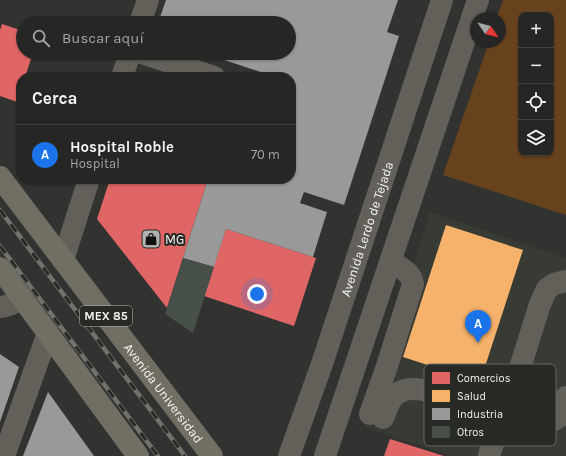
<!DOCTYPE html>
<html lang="es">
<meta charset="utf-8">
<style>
:root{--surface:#262625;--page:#2e2e2d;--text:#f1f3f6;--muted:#a4a5a7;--line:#424342;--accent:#1a73e8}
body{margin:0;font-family:Karla,sans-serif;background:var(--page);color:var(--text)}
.controls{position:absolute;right:12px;top:12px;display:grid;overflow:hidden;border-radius:8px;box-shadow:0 1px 3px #0004}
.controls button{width:36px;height:36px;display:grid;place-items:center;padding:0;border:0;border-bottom:1px solid var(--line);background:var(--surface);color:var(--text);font:20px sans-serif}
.compass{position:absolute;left:470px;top:12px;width:36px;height:36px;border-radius:50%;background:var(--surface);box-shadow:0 1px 3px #0004;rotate:125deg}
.you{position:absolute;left:257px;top:294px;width:14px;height:14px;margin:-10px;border:3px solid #fff;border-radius:50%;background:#1a73e8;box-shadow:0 0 0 6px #1a73e833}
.badge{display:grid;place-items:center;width:26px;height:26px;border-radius:50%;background:var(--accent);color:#fff;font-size:13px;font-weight:700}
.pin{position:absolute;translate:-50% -33px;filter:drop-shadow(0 1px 2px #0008)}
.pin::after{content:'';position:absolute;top:21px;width:14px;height:12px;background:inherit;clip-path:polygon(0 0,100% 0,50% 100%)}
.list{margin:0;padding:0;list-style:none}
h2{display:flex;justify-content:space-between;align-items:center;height:52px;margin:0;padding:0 16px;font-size:17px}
h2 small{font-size:13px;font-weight:400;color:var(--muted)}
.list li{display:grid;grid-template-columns:26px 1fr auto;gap:12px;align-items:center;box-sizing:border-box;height:60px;padding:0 16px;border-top:1px solid var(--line)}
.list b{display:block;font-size:15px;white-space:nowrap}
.list p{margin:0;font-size:13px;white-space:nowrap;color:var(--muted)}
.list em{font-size:13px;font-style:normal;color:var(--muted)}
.icon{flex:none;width:22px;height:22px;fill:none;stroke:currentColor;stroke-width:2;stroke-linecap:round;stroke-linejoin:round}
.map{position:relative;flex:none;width:566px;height:456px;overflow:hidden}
.search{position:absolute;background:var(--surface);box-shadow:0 1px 3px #0004;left:16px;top:16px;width:280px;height:44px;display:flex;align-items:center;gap:10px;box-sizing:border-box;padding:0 14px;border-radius:22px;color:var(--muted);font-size:15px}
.panel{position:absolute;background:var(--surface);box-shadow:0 1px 3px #0004;left:16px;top:72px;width:280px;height:112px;border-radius:16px}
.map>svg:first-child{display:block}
.built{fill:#383b33}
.green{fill:#67431d;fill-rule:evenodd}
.shops{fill:#e06666}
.health{fill:#f6b26b}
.industry{fill:#999}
.building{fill:#465049}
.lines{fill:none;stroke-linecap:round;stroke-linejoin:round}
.minor{stroke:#626059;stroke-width:22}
.highway{stroke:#716e63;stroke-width:22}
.rail-casing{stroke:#72716d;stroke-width:4.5}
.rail{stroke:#282a26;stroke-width:3;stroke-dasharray:9;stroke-linecap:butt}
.labels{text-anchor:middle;stroke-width:4;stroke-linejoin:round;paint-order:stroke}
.shield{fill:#282a26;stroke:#b7b8b5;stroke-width:1}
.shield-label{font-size:12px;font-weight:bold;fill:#f4f5f2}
.street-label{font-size:13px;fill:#f4f5f2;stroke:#282a26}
.poi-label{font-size:13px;fill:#f4f5f2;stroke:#282a26;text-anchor:start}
.key{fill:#282a26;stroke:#656763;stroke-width:1}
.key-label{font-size:11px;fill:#f4f5f2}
</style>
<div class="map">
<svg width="566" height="456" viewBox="0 0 566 456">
<rect width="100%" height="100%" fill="#323331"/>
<polygon class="built" points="430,212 566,258 566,456 451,456 364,427"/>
<path class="green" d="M503,0H566V215L443,175L489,42H500V18H497ZM521,15H551V153H521Z"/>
<g class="shops">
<polygon points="2,24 23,31 23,53 33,53 25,77 21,77 21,89 17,102 0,96 0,30"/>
<polygon points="110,179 208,179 167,308 97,219"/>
<polygon points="226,229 316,258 294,326 204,296"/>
<polygon points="390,439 444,456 384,456"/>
</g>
<polygon class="health" points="446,225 523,250 480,382 403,357"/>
<g class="industry">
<polygon points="166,0 398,0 387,32 399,36 344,205 304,192 300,203 327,212 313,257 226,229 214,267 183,258 208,179 291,179 291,77 276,77 203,53 289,53 289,23 158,23"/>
<polygon points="0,354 19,367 0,422"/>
<polygon points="48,392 94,456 23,456"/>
</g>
<polygon class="building" points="183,258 214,267 193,333 165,314"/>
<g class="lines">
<g class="minor">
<polyline points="140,23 148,0"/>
<polyline points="142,53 214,77"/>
<polyline points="122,77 130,53"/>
<polyline points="63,260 89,179"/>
<path d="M0,307C8,306 15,303 22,298"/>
<polyline points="505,410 548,421 554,420 559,417 566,397"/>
<path d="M370,414L386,369L413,284C412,272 399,267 391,261"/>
<path d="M383,418C386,411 388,402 394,396C412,378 450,399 469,407"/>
<polyline points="489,455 519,371 540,304 547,289 554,284 566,281"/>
<polyline points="4,456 48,333"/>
<path id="s1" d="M289,456L322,364L442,0"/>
<polyline points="325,456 478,0"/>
</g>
<g class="highway">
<path id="s2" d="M0,177L212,456"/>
<polyline points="0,268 138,456"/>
</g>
<g class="rail-casing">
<g id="rail">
<polyline points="0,210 185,456"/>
<polyline points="0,246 158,456"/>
</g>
</g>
<use href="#rail" class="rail"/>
</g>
<defs>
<g id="shop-square" transform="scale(1)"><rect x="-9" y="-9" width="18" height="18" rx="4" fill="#b0b1ae" stroke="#282a26"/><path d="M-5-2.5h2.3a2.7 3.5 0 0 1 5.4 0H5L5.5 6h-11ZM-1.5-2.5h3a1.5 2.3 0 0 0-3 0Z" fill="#111"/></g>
</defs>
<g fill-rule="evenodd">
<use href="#shop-square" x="151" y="239"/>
</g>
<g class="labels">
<rect class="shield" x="80" y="306" width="52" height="20" rx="3"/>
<g class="shield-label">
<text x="106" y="320">MEX 85</text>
</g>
<g class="street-label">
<text dy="5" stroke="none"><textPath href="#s1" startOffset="240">Avenida Lerdo de Tejada</textPath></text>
<text dy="5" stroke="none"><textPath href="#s2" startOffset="271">Avenida Universidad</textPath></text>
</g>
<g class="poi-label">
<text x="165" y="244">MG</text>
</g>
</g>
<rect x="424" y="364" width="132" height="82" rx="6" class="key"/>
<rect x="432" y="372" width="18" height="12" fill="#e06666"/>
<rect x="432" y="390" width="18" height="12" fill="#f6b26b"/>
<rect x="432" y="408" width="18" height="12" fill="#999"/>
<rect x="432" y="426" width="18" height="12" fill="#465049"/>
<g class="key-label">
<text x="457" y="382">Comercios</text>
<text x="457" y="400">Salud</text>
<text x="457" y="418">Industria</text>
<text x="457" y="436">Otros</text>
</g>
</svg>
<div class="controls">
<button>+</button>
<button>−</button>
<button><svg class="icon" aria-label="locate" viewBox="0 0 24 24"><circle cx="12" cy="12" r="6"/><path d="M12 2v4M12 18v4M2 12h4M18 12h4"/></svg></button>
<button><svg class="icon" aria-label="layers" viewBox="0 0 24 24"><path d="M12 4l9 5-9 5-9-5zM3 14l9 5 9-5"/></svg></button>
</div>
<svg class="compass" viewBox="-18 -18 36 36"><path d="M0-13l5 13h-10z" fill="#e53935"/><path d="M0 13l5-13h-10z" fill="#a4a5a7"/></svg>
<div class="you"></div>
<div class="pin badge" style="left:478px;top:343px">A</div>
<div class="search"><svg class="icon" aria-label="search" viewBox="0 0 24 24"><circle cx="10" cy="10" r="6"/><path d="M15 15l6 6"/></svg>Buscar aquí</div>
<section class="panel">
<h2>Cerca<small></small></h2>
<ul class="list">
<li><span class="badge">A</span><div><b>Hospital Roble</b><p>Hospital</p></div><em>70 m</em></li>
</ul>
</section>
</div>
